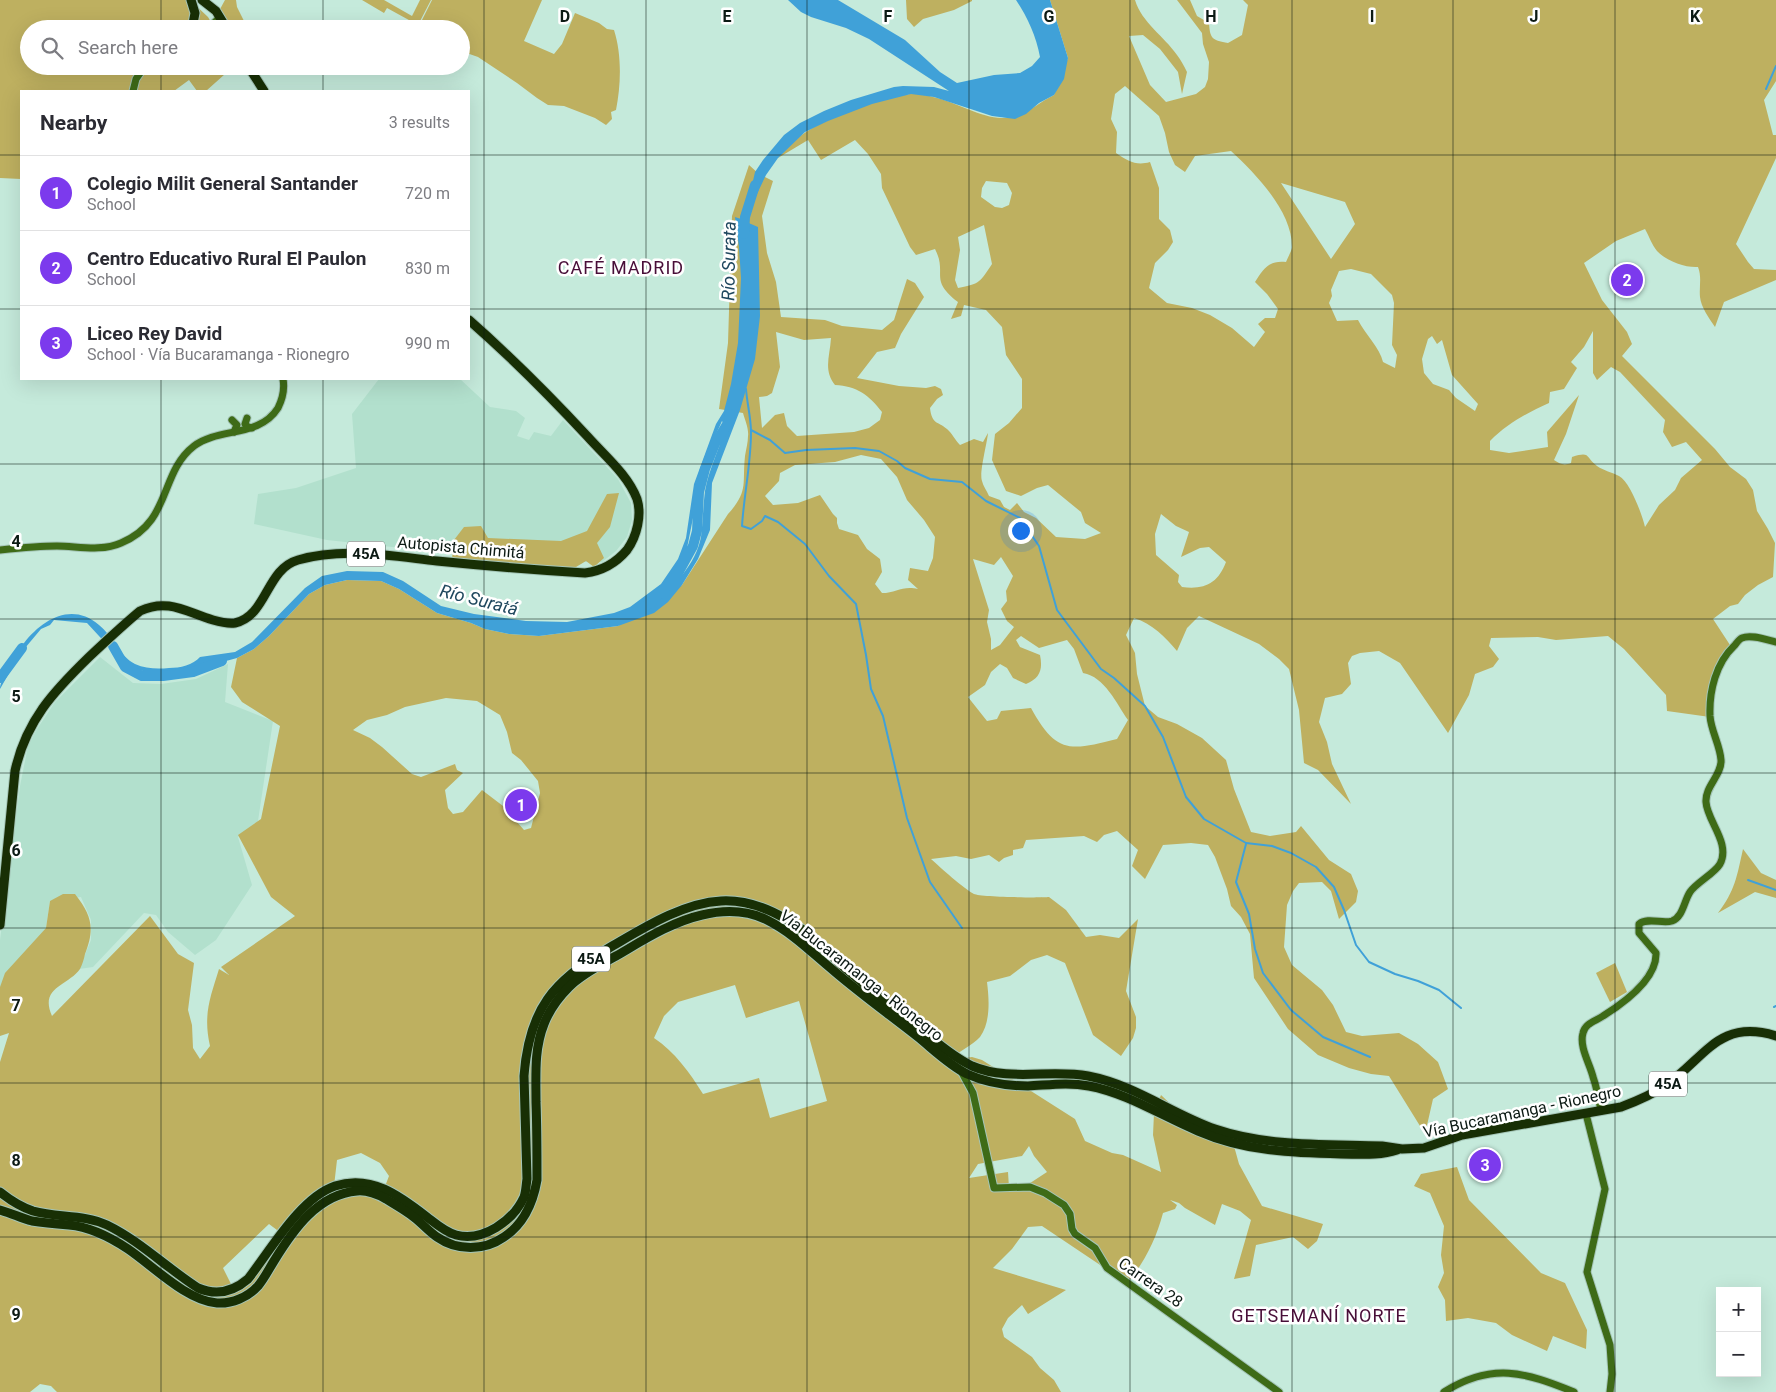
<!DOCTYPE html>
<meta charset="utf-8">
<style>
:root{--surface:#fff;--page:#f2f2f3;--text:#2b2b33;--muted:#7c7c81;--line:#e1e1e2;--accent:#7c3aed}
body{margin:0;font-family:Roboto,sans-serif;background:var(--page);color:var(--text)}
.controls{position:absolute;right:15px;bottom:15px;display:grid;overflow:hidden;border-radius:0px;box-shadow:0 5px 20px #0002}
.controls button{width:45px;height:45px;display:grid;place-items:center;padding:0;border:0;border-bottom:1px solid var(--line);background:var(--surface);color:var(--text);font:25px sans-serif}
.you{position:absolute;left:1020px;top:530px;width:18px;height:18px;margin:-12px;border:4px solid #fff;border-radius:50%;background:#1a73e8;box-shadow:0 0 0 8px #1a73e833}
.badge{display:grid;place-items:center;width:32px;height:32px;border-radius:50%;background:var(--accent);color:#fff;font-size:16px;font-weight:700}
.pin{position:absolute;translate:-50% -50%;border:2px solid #fff;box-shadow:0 1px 5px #0006}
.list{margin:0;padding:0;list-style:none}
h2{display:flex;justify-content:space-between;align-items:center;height:65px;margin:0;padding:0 20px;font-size:21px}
h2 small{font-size:16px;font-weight:400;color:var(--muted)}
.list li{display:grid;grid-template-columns:32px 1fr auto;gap:15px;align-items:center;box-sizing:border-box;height:75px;padding:0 20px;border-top:1px solid var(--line)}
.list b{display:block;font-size:19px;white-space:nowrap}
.list p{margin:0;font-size:16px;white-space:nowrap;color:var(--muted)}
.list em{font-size:16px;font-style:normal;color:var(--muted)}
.icon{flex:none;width:28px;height:28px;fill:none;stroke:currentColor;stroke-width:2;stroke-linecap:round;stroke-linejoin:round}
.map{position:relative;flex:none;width:1776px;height:1392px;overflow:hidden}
.search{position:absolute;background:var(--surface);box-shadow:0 5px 20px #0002;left:20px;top:20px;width:450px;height:55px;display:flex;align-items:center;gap:12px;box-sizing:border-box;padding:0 18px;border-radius:28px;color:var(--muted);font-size:19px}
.panel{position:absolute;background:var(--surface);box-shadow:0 5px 20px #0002;left:20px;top:90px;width:450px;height:290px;border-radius:0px}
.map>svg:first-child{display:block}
.built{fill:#b2e0cd}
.green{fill:#beb060;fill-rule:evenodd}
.water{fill:#40a1d8;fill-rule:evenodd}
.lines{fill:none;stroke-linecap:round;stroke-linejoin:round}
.stream{stroke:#40a1d8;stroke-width:2}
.river{stroke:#40a1d8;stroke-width:10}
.secondary-casing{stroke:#a4c5b7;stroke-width:9}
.highway-casing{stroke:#a4c5b7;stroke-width:11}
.secondary{stroke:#3e6b17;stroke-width:7}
.highway{stroke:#182f05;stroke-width:9}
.grid{fill:none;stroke:#0c1a14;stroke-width:1;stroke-opacity:0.55}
.labels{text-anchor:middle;stroke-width:5;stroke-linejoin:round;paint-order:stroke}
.shield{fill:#fff;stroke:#555f5a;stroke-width:1}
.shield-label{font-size:15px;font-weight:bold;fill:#0c1a14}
.street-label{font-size:16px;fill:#0c1a14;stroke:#fff}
.water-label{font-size:18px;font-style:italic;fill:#1f475e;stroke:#fff}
.neighbourhood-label{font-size:18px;letter-spacing:1px;fill:#480e38;stroke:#fff}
.grid-label{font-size:16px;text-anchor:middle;font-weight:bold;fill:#0c1a14;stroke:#fff;stroke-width:5;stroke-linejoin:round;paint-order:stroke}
</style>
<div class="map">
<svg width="1776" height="1392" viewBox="0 0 1776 1392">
<rect width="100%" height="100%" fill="#c5eadb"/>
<g class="built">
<polygon points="379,379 460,379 490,407 516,411 525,418 517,436 529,440 534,432 551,436 563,420 618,479 631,503 632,520 627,537 616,551 602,562 562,562 448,553 327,540 254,524 258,494 296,488 356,468 352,414"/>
<polygon points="100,657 133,683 161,684 196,679 228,664 225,702 273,721 258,821 238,837 252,885 216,940 195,955 168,932 156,915 144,913 93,967 79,969 91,940 91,920 81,897 50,901 46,928 0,992 0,940 20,786 28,746 37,729 55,702"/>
</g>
<g class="green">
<polygon points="0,0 190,0 208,17 215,29 29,29 29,66 234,66 206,91 197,91 189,80 174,91 21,91 21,179 0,178"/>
<polygon points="225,0 236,0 237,7 248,29 231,29 219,11"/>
<polygon points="362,0 384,0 412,16 420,0 431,0 418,25 387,8 384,13"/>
<path d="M432,0H542L524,41L554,54L562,44L575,13L599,23L607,29L614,30C622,55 621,85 616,110L611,112L612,119L606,125L595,118L564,106L548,105L537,98L517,83L478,57L461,51V29H423L419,26Z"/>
<polygon points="906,0 972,0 972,1 954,10 923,19 914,27 907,19"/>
<path d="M1050,0H1135C1142,23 1164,36 1177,55C1181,60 1184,66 1187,72L1182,94L1178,72L1160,49L1143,35L1129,36L1150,85L1166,102L1196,94L1205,87L1208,79L1209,62L1203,44L1202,33L1177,0H1190L1197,16L1209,23C1210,40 1213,40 1228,43L1242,35L1248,5L1243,0H1776V81L1764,100L1773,135H1776V158L1736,244L1748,262L1754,269L1776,270V280L1724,302L1715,327C1709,318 1701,307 1700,297C1699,287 1702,277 1698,267C1686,268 1666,261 1657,251C1652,245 1649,236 1645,229L1616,241L1584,263L1602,300L1627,332L1632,344L1622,356L1715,449L1730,467L1746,479L1753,490L1757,511L1768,529L1775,543L1773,577L1758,585L1745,595L1738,604L1730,606L1713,619L1730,645L1722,656L1710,717L1667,711L1666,695L1624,649L1608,636L1556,640L1538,637L1491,638L1489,646L1499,659L1493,667L1475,674L1469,695L1448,733L1400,663L1379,651L1360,653L1352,656L1348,663L1351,684L1342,694L1325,698L1319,722L1327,742L1332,764L1351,804L1318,770L1304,763L1299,710L1289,669L1279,659L1259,644L1199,616L1187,628L1177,651C1165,637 1153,624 1134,618L1126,635L1135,653L1137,674L1145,706L1158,717L1177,724L1202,738L1226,760L1234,789L1251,832L1270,836L1296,832L1301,826L1329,860L1351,874L1358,891L1356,902L1339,919L1331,891L1322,882L1299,883L1293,891L1287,905L1284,947L1292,965L1322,990L1333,1005L1346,1032L1362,1036L1399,1033L1418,1044L1438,1062L1448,1089L1433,1099L1425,1134L1389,1076L1371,1074L1349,1068L1318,1055L1288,1029L1254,978L1250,934L1241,917L1231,906L1227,889L1215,857L1208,845L1191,843L1163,845L1145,879L1132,866L1138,850L1117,831L1104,835L1097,842L1084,836L1026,840L1023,848L1013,850V855L1004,858L999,862L989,855L971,859L956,856L931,859C941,868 963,888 974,894C980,897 1039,898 1049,897L1066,910L1086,937L1100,935L1119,938L1138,919L1126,991L1136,1017V1028L1133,1038L1121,1056L1093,1035L1065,963L1047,955L1031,960L1010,976L987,982C989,998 991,1022 980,1037C973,1045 956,1053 948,1061L972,1057L982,1060L1075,1119L1085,1141L1112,1153L1123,1155L1161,1172L1153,1135L1154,1113L1161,1095L1180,1113L1249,1136L1385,1144L1378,1152L1234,1146L1239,1164L1262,1206L1323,1224L1317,1241L1308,1249L1293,1237L1256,1245L1250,1276L1234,1279L1251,1220L1240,1211L1222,1204L1215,1225L1185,1208L1179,1203L1170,1200L1177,1205L1175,1209L1163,1213C1156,1239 1145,1262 1127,1283L1042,1226L1028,1227L1012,1249L993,1268L1066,1290L1028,1314L1022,1305L1008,1318L1002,1329L1004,1337L1032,1357L1040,1368L1054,1380L1061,1392H57L51,1386L40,1384L30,1392H0V1062L9,1033L0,1036V987L5,973L46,928L50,901L63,894H75C92,916 95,928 85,954C84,959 82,965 80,969C68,986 39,987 52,1016L150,916L178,954L194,963L188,1010L192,1025L193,1048L200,1059L210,1046C203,1015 210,998 219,969L229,975L221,967L295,916L271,897L238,835L261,819L280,726L242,702L231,687L237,658L254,649L269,636L309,594L325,585L347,580L381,581L399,589L437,613L471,623L485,629L509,634L539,636L618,626L682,585L728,514C749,491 742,484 745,456C746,449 748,443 748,436C749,429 745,420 743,413L719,409L728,343L732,216L749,165L759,174L773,181L762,216L767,253L776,282L781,317L825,320L842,326L882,330L894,320L907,279L915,283L924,297L901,334L895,348L877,352L857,378L899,386L926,388L935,386L941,389L943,395L937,399L930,408C932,425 938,421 947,429C952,433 955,440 960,445L974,439L983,442L988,433C987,444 979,473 982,481C983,486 987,491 989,496L1000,500L1004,507L1010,510L1017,503L1024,512L1036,518L1056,537L1085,539L1101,533L1085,523L1081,512L1048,485L1037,488L1021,496L1006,491L992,460L995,434L1009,423L1022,408V379L1006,355L1002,327L986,310L964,305L961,316L951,319L958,302C928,279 948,274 935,249L916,255L910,247L882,188L881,174L868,154L855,140L821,160L808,140L778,158C786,149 795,139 806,132C831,116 880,98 910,94C917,93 926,95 933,97C954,101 981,118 1002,118C1024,118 1036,104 1054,95L1068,58ZM1125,86L1159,116L1165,133L1169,152L1175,165L1185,172L1195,156L1231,151C1255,173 1293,212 1292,248C1291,252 1288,257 1286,262C1269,260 1263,269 1255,282L1267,294L1278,309L1275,318H1265L1258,324L1265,332L1254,347L1232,328L1210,315L1192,308L1167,303L1149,288L1155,263L1168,250L1173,242L1170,230L1159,219V188L1150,162C1136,166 1128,161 1116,153L1117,132L1111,119L1115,94ZM986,181L1007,183L1012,193L1009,205L1002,208L995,207L981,197L982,188ZM1281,183L1345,202L1355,224L1331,259ZM984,225L992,264C980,282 980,284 958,288L955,280L960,250L958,237ZM1351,269L1371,274L1392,295L1394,303L1392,345L1397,355L1395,368L1383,362C1380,348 1365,334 1358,320L1337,321L1329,303L1332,296L1331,290L1339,271ZM1593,331V373L1597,380L1611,367L1620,372L1665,420L1663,432L1672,447L1686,442L1702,460L1681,478L1675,490L1659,505L1645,527C1642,514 1630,482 1619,476C1612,472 1604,471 1597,466C1585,457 1591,451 1572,457L1571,463C1564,466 1560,464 1554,460L1566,434L1579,395L1547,432L1548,447L1509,453L1490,450V441C1508,423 1527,413 1549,403L1550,392L1564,389L1577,368L1571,362L1584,347ZM776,332L804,340L831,338C830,356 823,370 835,385C857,386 869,395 882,412L880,420L869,428L854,432L797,436L787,426L784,413L775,415L762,428L759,397L767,396L772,393L780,367ZM1432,336L1437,344L1442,340L1452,375L1478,404L1475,411L1456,398L1449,390L1433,384L1424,373L1422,359L1428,339ZM861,455L881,459L897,477L907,500L924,520L935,537L933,558L928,571L910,568L908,580L918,589C903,585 896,593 882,593L875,584L882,572L880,559L867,549L858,535L839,529L837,523V518L833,514L820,495L798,503L773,505L765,496L779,481L780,473L795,465L835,462ZM1161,514L1176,526L1189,532L1181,557L1200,548L1209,547L1226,562C1218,583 1205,590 1182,587L1178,582L1179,575L1156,555L1155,534ZM1001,557L1013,576L1006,591L1007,601L1001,609L1007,621L1014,627L1000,645L991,650V639L987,622L989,610L973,559L994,565ZM1021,636L1039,648L1067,640L1074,649L1083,673C1105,677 1116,703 1128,720L1117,739C1070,751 1056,754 1031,708L1001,711L997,719L987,721L968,697L985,685L991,672L1000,664L1007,668L1013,678L1026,684C1040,678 1043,670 1040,655L1020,647L1016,640ZM446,698L477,701L500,715L507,732L512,753L521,760L538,781L540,793L531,828L524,830L503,806L482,790L463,812L453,814L448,808L445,790L463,773L457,770L455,764L421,777L412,774L382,747L370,738L353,730L367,720L387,715L405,707ZM735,985L746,1018L799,1001L827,1101L770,1118L759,1078L703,1094C690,1073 675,1052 654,1038L664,1016L678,1002ZM1029,1146L1034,1156L1047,1172L1021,1189L1009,1188L1008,1172L969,1178L978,1164L1022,1156ZM361,1153L380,1163L389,1176L384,1189L346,1183L334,1186L337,1160ZM269,1224L281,1233L234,1290L223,1268Z"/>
<polygon points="619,493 610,527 597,543 604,558 594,567 586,561 571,570 452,559 454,540 464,527 481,526 488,538 561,541 587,531 607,494"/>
<path d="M1743,849L1761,873L1776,880V898L1755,892L1718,913C1735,891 1737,876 1743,849Z"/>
<polygon points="1615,963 1627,992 1610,1002 1596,973"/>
<polygon points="1457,1167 1469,1200 1541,1273 1565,1283 1587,1330 1586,1349 1553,1336 1547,1351 1512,1335 1496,1323 1468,1318 1446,1321 1445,1300 1438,1287 1444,1273 1441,1255 1444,1226 1430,1193 1414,1186 1421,1174"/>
</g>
<path class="water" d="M788,0H838L905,40L940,72L957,83L994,75L1020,73L1032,66L1040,57C1036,36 1028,18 1016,0H1050L1068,58L1064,79L1054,95L1039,103L1026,114L1015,119L992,116L934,97L911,94L872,104L828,121L805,132L778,158L766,175L744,221L758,227L760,316L755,359L740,410L712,483L710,530L698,559L682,585L668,602L654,613L618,626L539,636L509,634L485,629L471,623L437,613L399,589L381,581L347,580L325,585L309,594L269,636L254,649L237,658L204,667L166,673L146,672L130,667L111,649L87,623L54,620L50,625L41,629L20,654L0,689C0,678 17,653 24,643C43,619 72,602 99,625C113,636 119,656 135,664C146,669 158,669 169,668C180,668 193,665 200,657L235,652L252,642L305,588L322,576L347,571L383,572L403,581L441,606L474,614L526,621L567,622L614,613L630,607L661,584L678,559L686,538L694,484L716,424L724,411L731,384L738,343L741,278L739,247L735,217L744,220L755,172L763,160L784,135L800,123L824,111L851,100L894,87L903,86L934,87L949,91L869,39L846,28L811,17L801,12ZM722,421L726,428C719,449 709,469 705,491C703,506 703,522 701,537C696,564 673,589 650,603L669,582L687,548L693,518L697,482L705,459Z"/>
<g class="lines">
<g class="stream">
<polyline points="1766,89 1776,66"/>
<path d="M746,389C747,403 751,418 751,432C751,464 744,494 742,526L751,529L762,521L765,516L778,522L805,544L829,576L856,604L866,655L871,689L883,716L907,818L930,882L962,928"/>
<polyline points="751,430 770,440 785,453 806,450 855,448 879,451 897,461 905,468 930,479 962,482 986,501 1020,518 1039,546 1057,610 1101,669 1114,678 1145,706 1163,737 1186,797 1204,819 1246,843 1272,846 1291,853 1316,867 1334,887 1344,910 1356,945 1369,962 1395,974 1418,981 1439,990 1461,1008"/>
<polyline points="1246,844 1236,882 1249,914 1255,949 1263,973 1291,1010 1323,1037 1370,1057"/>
<polyline points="1748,880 1776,890"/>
<polyline points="1774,1007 1776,1006"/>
</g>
<g class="river">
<polyline points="744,234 745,217 755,185"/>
<polyline points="642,608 651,603 677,575 693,546 697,531 699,492 705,469 715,444 729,421 730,414"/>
<polyline points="113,646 125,667 142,676 163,676 193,672 222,661"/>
<polyline points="0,678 22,648"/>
</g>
<g class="secondary-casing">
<g id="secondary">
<polyline points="208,29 220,17"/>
<polyline points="133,91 136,79 145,66"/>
<polyline points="247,418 245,424 248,427 252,428"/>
<polyline points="232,420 237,425 234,432"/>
<path d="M0,550C19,548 38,546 57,546C77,546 101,552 121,543C172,522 159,473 194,446C219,427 259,438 278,408C283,398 285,390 283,379"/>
<polyline points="961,1071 973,1093 994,1188 1030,1187 1045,1193 1056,1200 1064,1205 1070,1214 1072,1229 1075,1234 1095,1248 1107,1268 1279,1392"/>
<path d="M1601,1111C1599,1100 1597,1088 1593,1077C1590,1064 1579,1047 1583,1033C1585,1023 1596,1021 1603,1016C1622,1004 1657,979 1656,953L1639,933V924C1648,917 1662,924 1672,921C1683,917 1684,901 1690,892C1696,883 1715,873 1720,864C1731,843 1707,821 1706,802C1705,786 1722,775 1721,760C1720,745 1711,731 1710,716C1709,691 1716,663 1734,646C1736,644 1739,639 1742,638C1751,634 1767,640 1776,642"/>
<polyline points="1586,1114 1605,1189 1587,1272 1610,1345 1612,1374 1610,1392"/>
<path d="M1444,1392C1492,1362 1525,1372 1574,1392"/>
</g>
</g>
<g class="highway-casing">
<g id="highway">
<polyline points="191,0 195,13 192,29"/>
<polyline points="202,0 216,11 227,29"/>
<polyline points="248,66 264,91"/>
<path d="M0,925L15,771C26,721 53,692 89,657C106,641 122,626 140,611C168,598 186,612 213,620C220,622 228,624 235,623C267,616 266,569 298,560C343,547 391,556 437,561C487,566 536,570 585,573C602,571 616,563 627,550C637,536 642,515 637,499C628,475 605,456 588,437C550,396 511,357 469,320"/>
<path d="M0,1192C10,1200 21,1207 33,1211C57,1218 83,1214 107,1225C140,1241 167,1268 198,1288C217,1296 233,1292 248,1279C270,1251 300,1198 335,1186C371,1174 400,1196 427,1217C436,1224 445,1232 456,1235C483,1242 513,1221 524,1197C526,1192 526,1185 527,1179L524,1076C529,1009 553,981 609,948C642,929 682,903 721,901C756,899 792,919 818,942C829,952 839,964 851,973C872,991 893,1008 915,1025C933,1039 951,1056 972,1066C1009,1082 1050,1069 1088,1076C1135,1085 1172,1114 1215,1129C1268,1147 1327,1144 1382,1146L1402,1149L1424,1148L1462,1135L1621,1107C1637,1101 1652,1095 1666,1085C1705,1058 1719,1018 1776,1036"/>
<path d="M0,1210C11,1213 21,1218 32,1221C45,1223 57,1224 69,1225C91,1227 110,1237 128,1249C153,1266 187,1301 217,1303C232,1304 248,1297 258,1286C264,1279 269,1269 274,1261C293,1230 318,1194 357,1191C367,1190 377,1194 386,1199C394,1204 403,1209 411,1215C420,1221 428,1231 437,1237C457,1251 484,1251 504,1237C524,1224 533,1203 537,1180C537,1154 537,1128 536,1102C536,1075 534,1049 544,1024C549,1011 559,997 569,987C582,974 600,965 616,956C642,941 671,922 702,915C723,910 747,910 767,920C793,933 812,953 834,971C861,994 890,1015 918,1037C934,1050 949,1065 967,1074C985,1082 1008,1086 1028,1086C1049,1085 1068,1082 1089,1086C1127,1093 1162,1116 1198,1131C1244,1151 1292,1153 1341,1154C1359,1154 1379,1156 1397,1150"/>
</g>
</g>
<use href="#secondary" class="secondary"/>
<use href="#highway" class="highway"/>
</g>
<path class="grid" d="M161,0V29M323,0V29M484,0V1392M646,0V1392M807,0V1392M969,0V1392M1130,0V1392M1292,0V1392M1453,0V1392M1615,0V1392M161,66V91M323,66V91M0,155H21M469,155H1776M0,309H21M469,309H1776M161,379V1392M323,379V1392M0,464H1776M0,619H1776M0,773H1776M0,928H1776M0,1083H1776M0,1237H1776"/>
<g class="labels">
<g class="shield">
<rect x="347" y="541.5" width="38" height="25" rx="4"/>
<rect x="572" y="946.5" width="38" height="25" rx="4"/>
<rect x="1649" y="1071.5" width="38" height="25" rx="4"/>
</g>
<g class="shield-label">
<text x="366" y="559">45A</text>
<text x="591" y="964">45A</text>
<text x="1668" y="1089">45A</text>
</g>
<g class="street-label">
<text transform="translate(461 547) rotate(5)" y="6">Autopista Chimitá</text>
<text transform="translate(862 975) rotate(38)" y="6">Vía Bucaramanga - Rionegro</text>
<text transform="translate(1522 1111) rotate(-12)" y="6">Vía Bucaramanga - Rionegro</text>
<text transform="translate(1151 1282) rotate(35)" y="6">Carrera 28</text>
</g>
<g class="water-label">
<text transform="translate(729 261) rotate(-89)" y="6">Río Surata</text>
<text transform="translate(479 600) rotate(14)" y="6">Río Suratá</text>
</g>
<g class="neighbourhood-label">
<text x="621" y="274">CAFÉ MADRID</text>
<text x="1319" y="1322">GETSEMANÍ NORTE</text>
</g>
</g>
<g class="grid-label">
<text x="565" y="22">D</text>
<text x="727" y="22">E</text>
<text x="888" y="22">F</text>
<text x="1049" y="22">G</text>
<text x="1211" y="22">H</text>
<text x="1372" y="22">I</text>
<text x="1534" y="22">J</text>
<text x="1695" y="22">K</text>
<text x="16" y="547">4</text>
<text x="16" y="702">5</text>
<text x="16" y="856">6</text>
<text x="16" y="1011">7</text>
<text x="16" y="1166">8</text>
<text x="16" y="1320">9</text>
</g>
</svg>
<div class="controls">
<button>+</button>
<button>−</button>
</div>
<div class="you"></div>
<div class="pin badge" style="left:521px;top:805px">1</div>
<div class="pin badge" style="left:1627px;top:280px">2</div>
<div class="pin badge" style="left:1485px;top:1165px">3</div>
<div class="search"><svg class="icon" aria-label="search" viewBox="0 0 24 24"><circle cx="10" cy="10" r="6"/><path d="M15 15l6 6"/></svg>Search here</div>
<section class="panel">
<h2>Nearby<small>3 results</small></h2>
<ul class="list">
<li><span class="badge">1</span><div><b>Colegio Milit General Santander</b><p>School</p></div><em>720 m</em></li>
<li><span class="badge">2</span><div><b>Centro Educativo Rural El Paulon</b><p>School</p></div><em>830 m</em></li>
<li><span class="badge">3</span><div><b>Liceo Rey David</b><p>School · Vía Bucaramanga - Rionegro</p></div><em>990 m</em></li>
</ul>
</section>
</div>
